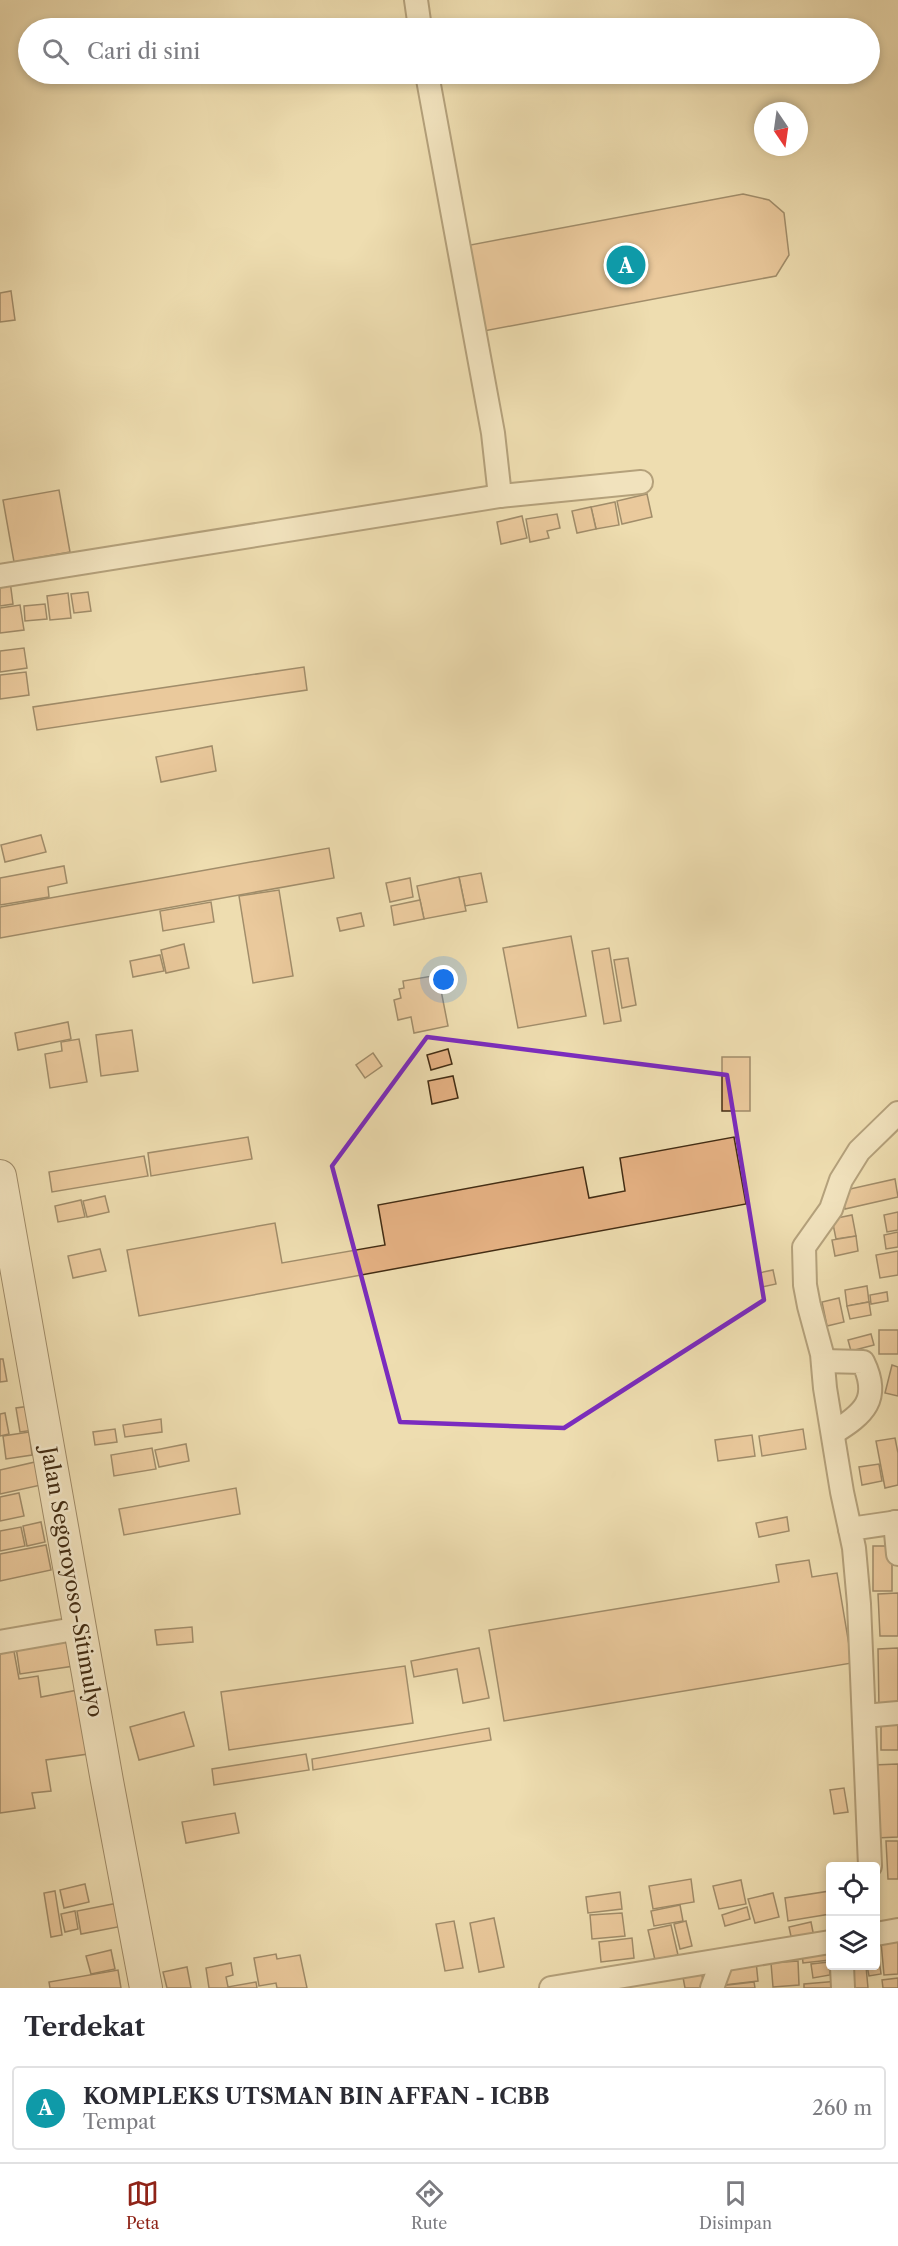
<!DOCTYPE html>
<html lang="id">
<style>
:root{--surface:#fff;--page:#f2f2f3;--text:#2b2b33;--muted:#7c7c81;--line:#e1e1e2;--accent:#8f2418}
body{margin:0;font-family:"Libre Caslon Text",serif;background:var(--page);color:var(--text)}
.controls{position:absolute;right:18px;bottom:18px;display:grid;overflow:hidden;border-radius:6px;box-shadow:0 3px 9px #0003}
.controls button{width:54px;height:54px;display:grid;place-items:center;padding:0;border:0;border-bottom:2px solid var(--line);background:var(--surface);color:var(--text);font:30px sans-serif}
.compass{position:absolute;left:754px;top:102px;width:54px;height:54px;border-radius:50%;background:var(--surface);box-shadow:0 3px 9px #0003;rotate:167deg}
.you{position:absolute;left:444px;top:980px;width:21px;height:21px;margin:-15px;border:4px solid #fff;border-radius:50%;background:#1a73e8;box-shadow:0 0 0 9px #1a73e833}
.badge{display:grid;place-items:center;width:39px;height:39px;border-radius:50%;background:var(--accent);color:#fff;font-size:20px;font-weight:700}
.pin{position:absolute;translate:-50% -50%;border:3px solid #fff;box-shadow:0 2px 6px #0006}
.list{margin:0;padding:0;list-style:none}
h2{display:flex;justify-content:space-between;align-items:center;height:78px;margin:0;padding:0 24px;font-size:26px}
h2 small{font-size:20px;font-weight:400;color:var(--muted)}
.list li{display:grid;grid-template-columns:39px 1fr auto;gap:18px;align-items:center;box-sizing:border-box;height:84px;margin:0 12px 12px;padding:0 12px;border:2px solid var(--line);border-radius:6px}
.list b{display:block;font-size:22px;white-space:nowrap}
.list p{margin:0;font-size:20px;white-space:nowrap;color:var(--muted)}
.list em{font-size:20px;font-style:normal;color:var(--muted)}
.icon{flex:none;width:33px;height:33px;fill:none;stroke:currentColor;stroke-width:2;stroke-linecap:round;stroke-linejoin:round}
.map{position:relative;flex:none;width:898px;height:1988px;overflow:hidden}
.search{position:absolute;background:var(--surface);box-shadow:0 3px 9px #0003;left:18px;right:18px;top:18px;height:66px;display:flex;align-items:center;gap:15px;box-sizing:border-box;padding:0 21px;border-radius:33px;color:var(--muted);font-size:22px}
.sheet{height:174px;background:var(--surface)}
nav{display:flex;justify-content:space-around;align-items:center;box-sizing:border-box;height:84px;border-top:2px solid var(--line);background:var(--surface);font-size:16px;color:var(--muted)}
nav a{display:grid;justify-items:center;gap:3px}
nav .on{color:var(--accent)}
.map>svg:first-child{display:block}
.building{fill:#e5b183;stroke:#432d14;stroke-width:1.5}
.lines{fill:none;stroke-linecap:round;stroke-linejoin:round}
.minor-casing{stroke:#6e593b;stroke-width:26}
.secondary-casing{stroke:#432d14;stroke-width:34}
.minor{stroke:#f4e9cc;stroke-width:22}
.secondary{stroke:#f4e9cc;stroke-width:32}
.marked{fill:none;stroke:#7b2cbf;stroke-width:4.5;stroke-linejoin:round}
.labels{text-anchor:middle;stroke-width:5;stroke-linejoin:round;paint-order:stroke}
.street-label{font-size:21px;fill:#432d14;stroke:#f4e9cc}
</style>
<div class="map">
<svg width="898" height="1988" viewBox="0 0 898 1988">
<rect width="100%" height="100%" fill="#eeddb0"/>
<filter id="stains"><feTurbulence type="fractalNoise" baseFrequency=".00333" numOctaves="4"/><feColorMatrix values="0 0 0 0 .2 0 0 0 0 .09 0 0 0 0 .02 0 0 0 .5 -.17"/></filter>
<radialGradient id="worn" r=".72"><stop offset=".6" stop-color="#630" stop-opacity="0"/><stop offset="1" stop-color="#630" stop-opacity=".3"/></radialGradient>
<g class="building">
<polygon points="743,194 769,200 784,213 789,255 776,276 484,331 465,246"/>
<polygon points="11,291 15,320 0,322 0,293"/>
<polygon points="59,490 70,552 14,562 3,500"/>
<polygon points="647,494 652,517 622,524 617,501"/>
<polygon points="615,502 619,525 596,529 591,507"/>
<polygon points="591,507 596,529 577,533 572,511"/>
<polygon points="557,514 560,528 547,531 549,538 530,542 526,519"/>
<polygon points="522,516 527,538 501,544 497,522"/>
<polygon points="10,581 13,604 0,606 0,582"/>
<polygon points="88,592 91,611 74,613 71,594"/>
<polygon points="68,593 71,618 50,620 47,596"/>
<polygon points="45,604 47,619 25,621 24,606"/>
<polygon points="20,605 24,630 0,633 0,608"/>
<polygon points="24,648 27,668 0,672 0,651"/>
<polygon points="304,667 307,690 37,730 33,707"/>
<polygon points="26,672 29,695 0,699 0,675"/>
<polygon points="212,746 216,771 161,782 156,757"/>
<polygon points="41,835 46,852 5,862 1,845"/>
<polygon points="329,848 334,878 0,938 0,907"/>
<polygon points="64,866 67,883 48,887 49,897 0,905 0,878"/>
<polygon points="481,873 487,902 465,906 459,877"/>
<polygon points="459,877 466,911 424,919 417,886"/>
<polygon points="410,878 413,897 390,902 386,883"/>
<polygon points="279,890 293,976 253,983 239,896"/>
<polygon points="420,900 424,919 394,925 391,906"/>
<polygon points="211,902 214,922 163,931 160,911"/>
<polygon points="361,913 364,926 340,931 337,918"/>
<polygon points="571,936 586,1016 518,1028 503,948"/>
<polygon points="184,944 189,968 166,973 161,950"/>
<polygon points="609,948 621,1021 604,1024 592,951"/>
<polygon points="160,955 164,971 133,977 130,961"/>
<polygon points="628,958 636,1005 622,1008 614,960"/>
<polygon points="438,975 448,1026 414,1033 411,1017 398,1020 394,1000 401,998 399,989 404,988 403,981"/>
<polygon points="68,1022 71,1039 18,1050 15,1033"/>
<polygon points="132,1030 138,1071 101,1076 96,1035"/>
<polygon points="79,1039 87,1082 50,1088 45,1054 62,1051 61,1042"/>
<polygon points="448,1049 452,1064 431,1070 427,1055"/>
<polygon points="373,1053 382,1066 365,1078 356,1065"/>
<rect x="722" y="1057" width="28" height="54"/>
<polygon points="453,1076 458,1098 432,1104 428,1081"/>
<polygon points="248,1137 252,1159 151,1176 148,1153"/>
<polygon points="734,1137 746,1204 139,1316 127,1250 275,1223 282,1263 385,1245 378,1205 583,1167 589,1198 625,1191 620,1158"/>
<polygon points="144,1156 148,1176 52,1192 49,1172"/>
<polygon points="895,1179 898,1197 845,1209 841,1191"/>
<polygon points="105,1196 109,1212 87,1217 83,1201"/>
<polygon points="81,1200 85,1217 58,1222 55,1206"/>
<polygon points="898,1212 898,1230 887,1232 884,1215"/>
<polygon points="852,1215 856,1236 836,1239 832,1219"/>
<polygon points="898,1232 898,1247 886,1249 884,1235"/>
<polygon points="856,1236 858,1251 835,1256 832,1240"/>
<polygon points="100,1249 106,1271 73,1278 68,1256"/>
<polygon points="898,1251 898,1275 880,1278 876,1255"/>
<polygon points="773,1270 776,1284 762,1287 759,1273"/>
<polygon points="867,1286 869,1302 847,1306 845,1290"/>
<polygon points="887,1292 888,1301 871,1304 870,1295"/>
<polygon points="839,1298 844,1322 827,1326 822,1302"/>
<polygon points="869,1302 871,1315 850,1319 847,1306"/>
<rect x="879" y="1330" width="19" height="24"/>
<polygon points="871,1334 874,1345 851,1351 848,1340"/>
<polygon points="0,1359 3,1359 7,1381 0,1382"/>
<polygon points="892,1365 898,1367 898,1396 885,1393"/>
<polygon points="37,1405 41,1429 20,1432 16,1408"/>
<polygon points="5,1413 9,1434 0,1436 0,1414"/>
<polygon points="161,1419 162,1432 125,1437 123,1425"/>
<polygon points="115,1429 117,1442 95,1445 93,1432"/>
<polygon points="803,1429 806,1449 762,1456 759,1436"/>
<polygon points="29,1432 32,1455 6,1459 3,1436"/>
<polygon points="752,1435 755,1456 718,1461 715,1440"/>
<polygon points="895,1438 898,1453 898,1485 885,1488 876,1441"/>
<polygon points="186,1444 189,1461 159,1467 155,1450"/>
<polygon points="152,1448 156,1469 114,1476 111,1455"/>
<polygon points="35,1462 41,1485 0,1494 0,1470"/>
<polygon points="879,1464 882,1481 862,1485 859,1467"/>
<polygon points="236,1488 240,1514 124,1535 119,1509"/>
<polygon points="19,1493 24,1516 0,1521 0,1497"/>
<polygon points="787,1517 789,1531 759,1537 756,1523"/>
<polygon points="41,1522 45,1542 27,1546 23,1526"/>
<polygon points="21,1527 25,1546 0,1551 0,1531"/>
<polygon points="46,1545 51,1570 0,1581 0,1554"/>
<rect x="873" y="1546" width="19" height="45"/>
<polygon points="809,1560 812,1577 837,1573 852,1663 504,1721 489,1630 779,1582 776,1565"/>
<polygon points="898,1593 898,1636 880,1636 878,1594"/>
<polygon points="192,1627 193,1642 157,1645 155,1630"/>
<polygon points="70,1639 74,1666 20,1674 16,1647"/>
<polygon points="13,1646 19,1679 38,1676 41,1697 78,1690 88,1754 46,1760 51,1791 32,1793 35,1808 0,1813 0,1648"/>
<polygon points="479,1648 489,1698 463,1703 457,1669 414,1677 411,1661"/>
<polygon points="898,1648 898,1708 879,1708 878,1649"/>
<polygon points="405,1666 413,1723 229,1750 221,1692"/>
<polygon points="184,1712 194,1746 139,1760 130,1727"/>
<polygon points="881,1722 898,1723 898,1750 881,1750"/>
<polygon points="489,1728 491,1740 313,1770 312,1759"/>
<polygon points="306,1754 309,1770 214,1785 212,1769"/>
<polygon points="898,1764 898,1837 876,1838 873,1765"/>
<polygon points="844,1788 848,1812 834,1814 830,1790"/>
<polygon points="235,1813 239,1833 186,1843 182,1822"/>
<polygon points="886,1841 898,1841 898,1879 888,1879"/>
<polygon points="691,1879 694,1902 653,1909 649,1886"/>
<polygon points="741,1880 746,1904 719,1909 713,1886"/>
<polygon points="85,1884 89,1902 64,1908 60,1890"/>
<polygon points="55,1891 62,1935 51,1937 44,1893"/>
<polygon points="830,1891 830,1914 788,1921 785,1898"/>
<polygon points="620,1892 622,1909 588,1913 586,1897"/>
<polygon points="773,1893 779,1917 755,1923 748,1899"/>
<polygon points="123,1902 128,1925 81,1934 77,1911"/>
<polygon points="680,1905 683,1921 654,1926 651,1911"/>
<polygon points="747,1907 750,1919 725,1926 722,1915"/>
<polygon points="75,1911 78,1929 65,1932 61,1914"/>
<polygon points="622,1913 625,1936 592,1939 590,1915"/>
<polygon points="494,1918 504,1967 479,1972 470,1923"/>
<polygon points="454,1921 463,1968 445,1971 436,1924"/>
<polygon points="686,1921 692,1946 680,1949 674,1924"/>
<polygon points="811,1922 814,1937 792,1941 789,1927"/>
<polygon points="671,1925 678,1955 655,1960 648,1930"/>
<polygon points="632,1938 634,1958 601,1962 599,1942"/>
<polygon points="898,1940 898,1974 884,1975 881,1942"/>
<polygon points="830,1949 830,1960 803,1963 802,1953"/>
<polygon points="111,1950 115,1969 91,1974 86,1956"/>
<polygon points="276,1954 277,1959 300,1955 307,1988 277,1988 276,1983 259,1986 254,1958"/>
<polygon points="879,1959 881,1974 869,1976 867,1966 876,1966 876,1960"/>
<polygon points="756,1961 758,1981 724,1985 721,1965"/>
<polygon points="798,1961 799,1985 773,1987 771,1963"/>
<polygon points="829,1962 830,1975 813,1978 811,1964"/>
<polygon points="231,1963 233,1975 226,1977 228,1987 256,1982 257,1988 209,1988 206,1968"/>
<polygon points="848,1966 866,1966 868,1988 850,1988"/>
<polygon points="187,1967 191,1988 167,1988 163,1972"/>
<polygon points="701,1969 704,1988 685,1988 682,1972"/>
<polygon points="118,1970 121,1988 50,1988 49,1982"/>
<polygon points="898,1978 898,1988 883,1988 882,1980"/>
<polygon points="839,1981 840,1988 804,1988 804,1984"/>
<polygon points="754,1982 755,1988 719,1988 719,1986"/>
</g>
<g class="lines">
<g class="minor-casing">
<g id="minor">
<polyline points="416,0 420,28"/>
<polyline points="427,74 493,433 500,496"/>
<polyline points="0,576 500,496 641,482"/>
<path d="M823,1361L863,1362C881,1399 864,1414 833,1433"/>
<polyline points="895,1522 898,1554"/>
<polyline points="850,1529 842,1492 825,1388 822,1354 809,1306 805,1285 804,1247 831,1209 841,1180 859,1151 898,1113"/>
<polyline points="0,1642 80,1628"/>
<polyline points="864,1716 898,1713"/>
<polyline points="870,1866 859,1604 854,1548 850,1529 898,1522"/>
<polyline points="876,1934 898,1930"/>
<polyline points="842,1966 843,1988"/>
<polyline points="551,1988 830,1942"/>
<polyline points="712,1988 722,1961"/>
</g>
</g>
<g class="secondary-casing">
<polyline id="secondary" points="0,1176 107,1781 146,1988"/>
</g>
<use href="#minor" class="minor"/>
<use href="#secondary" class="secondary"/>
</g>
<path d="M0 0H898V1988H0ZM427,1037L727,1075L764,1300L564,1428L400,1422L332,1166Z" fill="#eeddb0" fill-opacity=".55" fill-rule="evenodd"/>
<path class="marked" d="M427,1037L727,1075L764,1300L564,1428L400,1422L332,1166Z"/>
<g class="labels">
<g class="street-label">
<text transform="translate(72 1582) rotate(80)" y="7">Jalan Segoroyoso-Sitimulyo</text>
</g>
</g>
<rect width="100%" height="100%" filter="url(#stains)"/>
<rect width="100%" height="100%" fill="url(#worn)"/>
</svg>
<div class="controls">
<button><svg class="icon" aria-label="locate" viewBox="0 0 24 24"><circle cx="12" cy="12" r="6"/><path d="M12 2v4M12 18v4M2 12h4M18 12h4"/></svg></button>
<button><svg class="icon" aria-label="layers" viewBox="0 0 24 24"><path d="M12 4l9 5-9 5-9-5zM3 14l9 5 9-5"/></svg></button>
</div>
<svg class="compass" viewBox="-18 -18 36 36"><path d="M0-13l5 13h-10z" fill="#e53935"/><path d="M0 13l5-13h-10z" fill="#7c7c81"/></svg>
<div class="you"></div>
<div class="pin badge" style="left:626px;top:265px;background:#0f9aa8">A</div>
<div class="search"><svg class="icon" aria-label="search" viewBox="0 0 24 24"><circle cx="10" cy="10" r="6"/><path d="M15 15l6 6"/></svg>Cari di sini</div>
</div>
<section class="sheet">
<h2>Terdekat<small></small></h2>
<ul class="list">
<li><span class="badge" style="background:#0f9aa8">A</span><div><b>KOMPLEKS UTSMAN BIN AFFAN - ICBB</b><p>Tempat</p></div><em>260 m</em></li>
</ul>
</section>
<nav>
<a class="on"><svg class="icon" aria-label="map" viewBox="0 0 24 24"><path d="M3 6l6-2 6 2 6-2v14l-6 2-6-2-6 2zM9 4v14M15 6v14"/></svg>Peta</a>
<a><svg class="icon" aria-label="directions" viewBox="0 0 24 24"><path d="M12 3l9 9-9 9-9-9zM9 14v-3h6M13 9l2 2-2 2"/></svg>Rute</a>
<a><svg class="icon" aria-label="saved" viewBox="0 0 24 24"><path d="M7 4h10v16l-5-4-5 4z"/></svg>Disimpan</a>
</nav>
